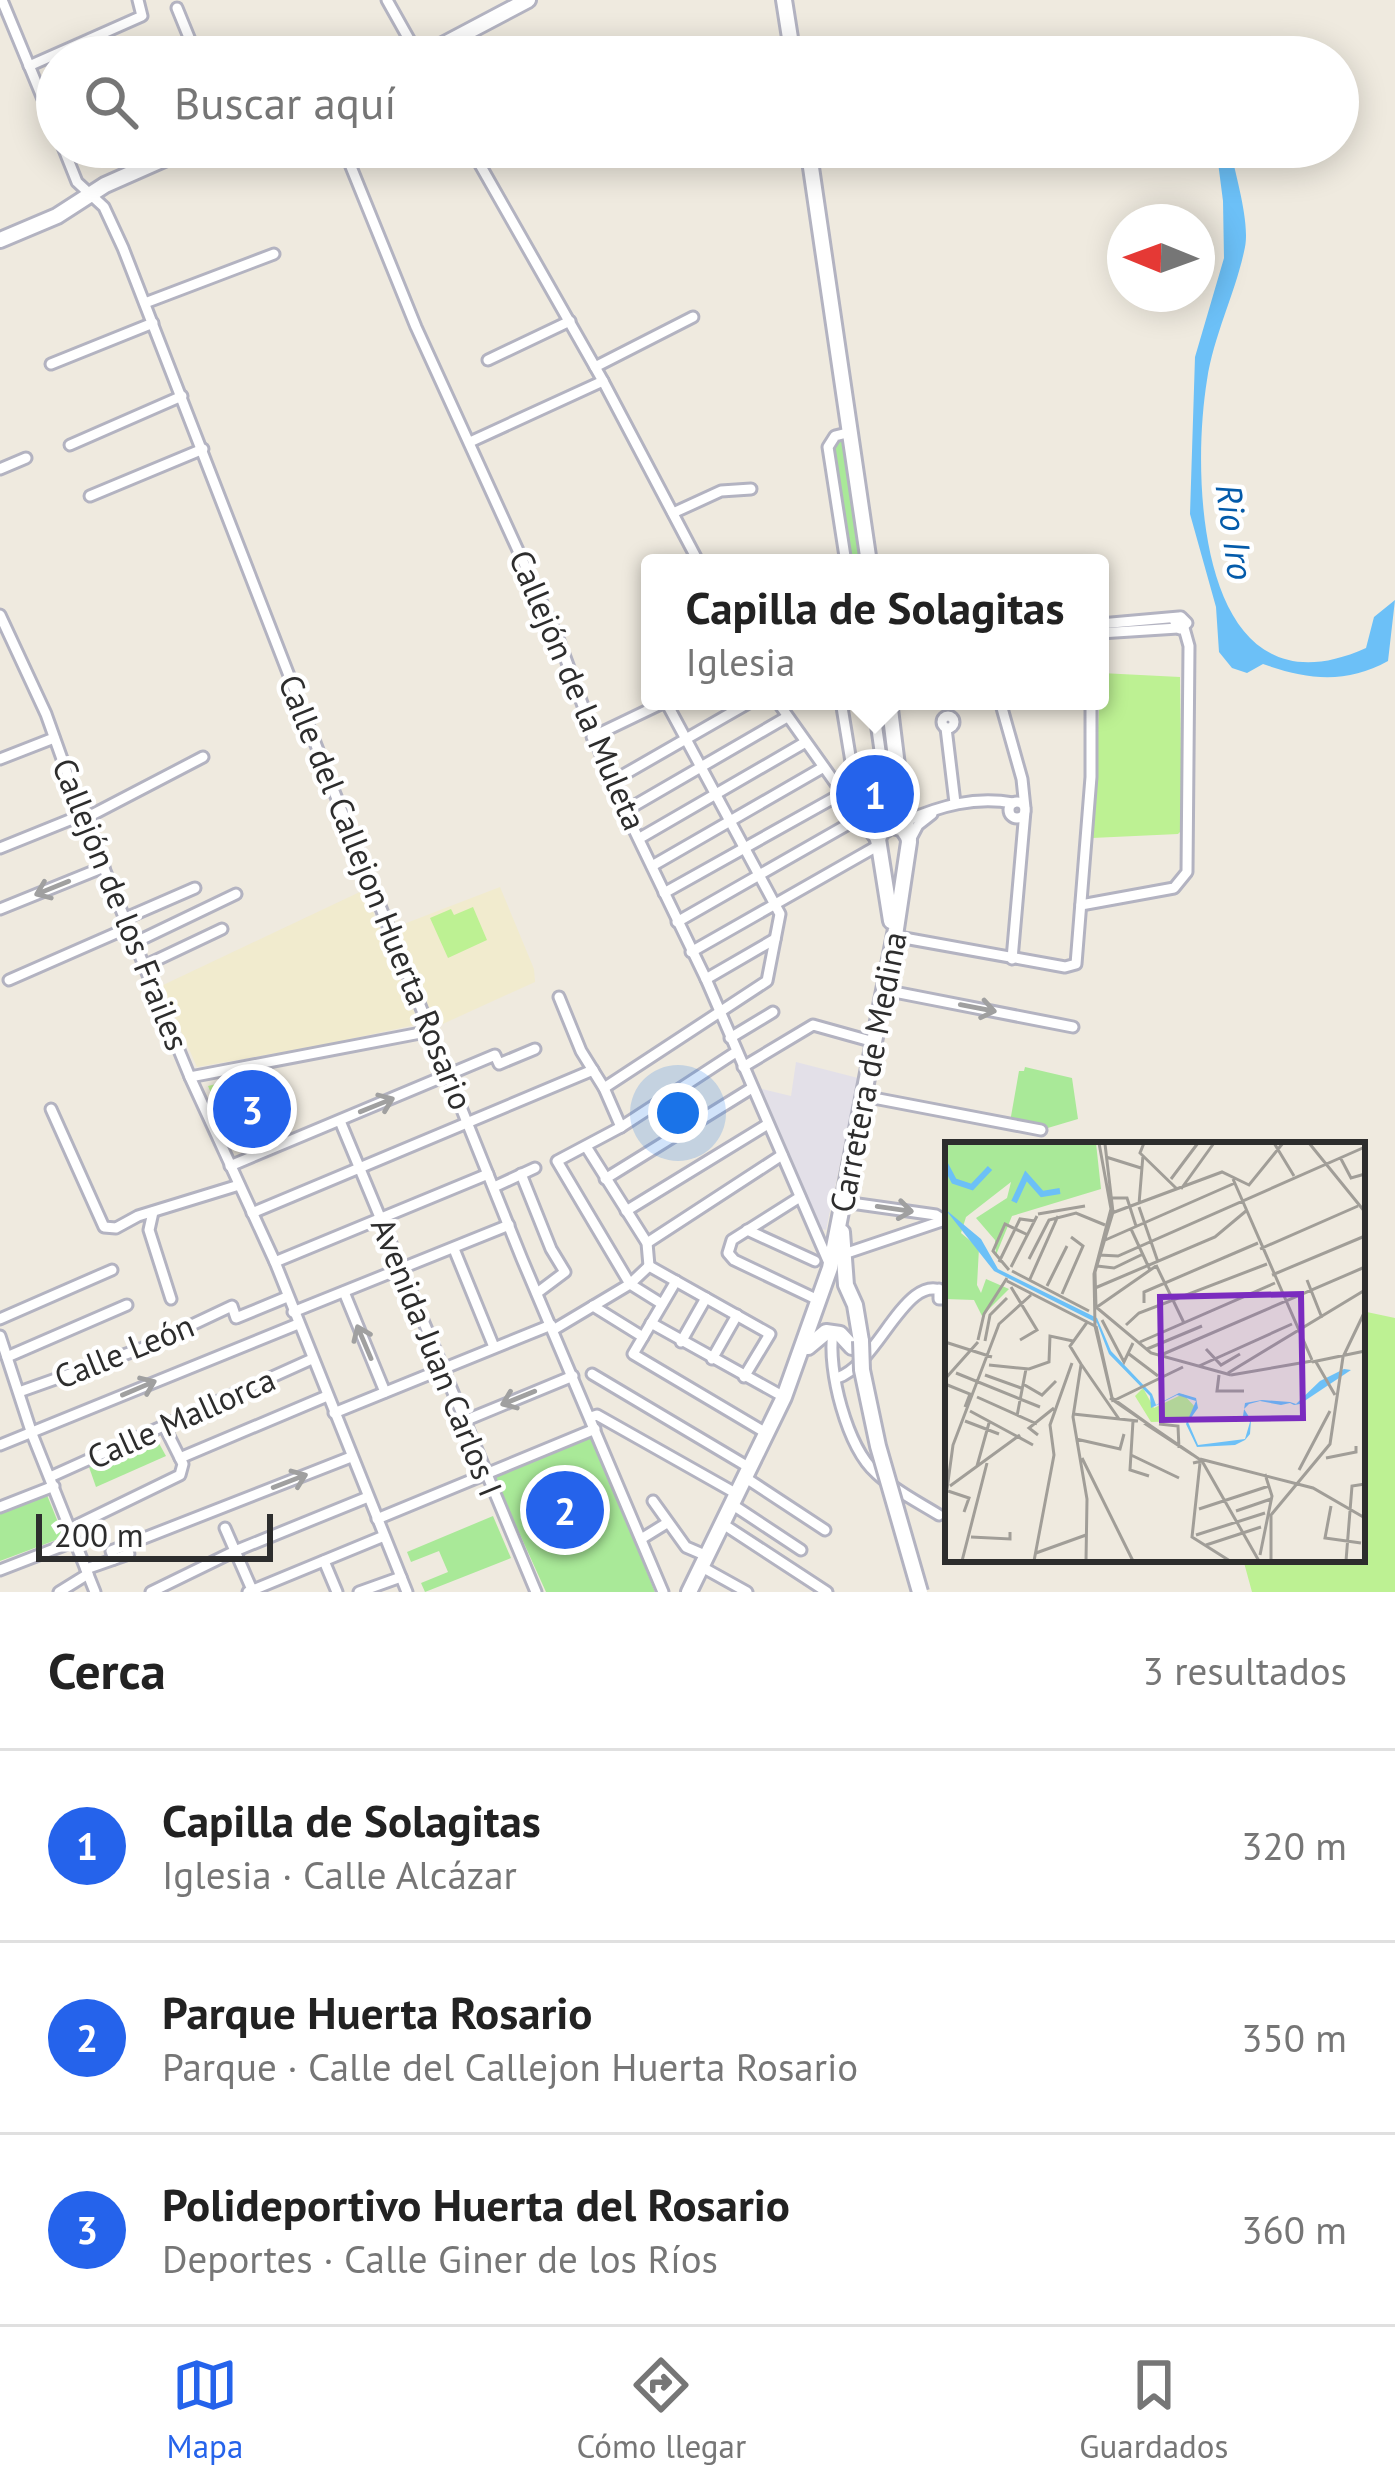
<!DOCTYPE html>
<html lang="es">
<meta charset="utf-8">
<style>
:root{--surface:#fff;--page:#f6f6f6;--text:#222;--muted:#767676;--line:#e0e0e0;--accent:#2563eb}
body{margin:0;font-family:"PT Sans",sans-serif;background:var(--page);color:var(--text)}
.compass{position:absolute;left:1107px;top:204px;width:108px;height:108px;border-radius:50%;background:var(--surface);box-shadow:0 6px 30px #0003;rotate:271deg}
.scale{position:absolute;left:36px;bottom:30px;width:237px;box-sizing:border-box;padding-left:12px;border:6px solid #2d2d2d;border-top:0;font-size:33px;line-height:42px;white-space:nowrap;color:#2d2d2d;-webkit-text-stroke:9px #fff;paint-order:stroke}
.you{position:absolute;left:678px;top:1113px;width:42px;height:42px;margin:-30px;border:9px solid #fff;border-radius:50%;background:#1a73e8;box-shadow:0 0 0 18px #1a73e833}
.badge{display:grid;place-items:center;width:78px;height:78px;border-radius:50%;background:var(--accent);color:#fff;font-size:39px;font-weight:700}
.pin{position:absolute;translate:-50% -50%;border:6px solid #fff;box-shadow:0 3px 12px #0006}
.popup{position:absolute;left:641px;top:554px;width:468px;height:156px;box-sizing:border-box;display:grid;place-content:center;border-radius:12px;background:var(--surface);filter:drop-shadow(0 3px 9px #0005);font-size:39px;white-space:nowrap;color:var(--muted)}
.popup b{font-size:45px;color:var(--text)}
.popup::after{content:'';position:absolute;left:50%;top:100%;margin-left:-24px;border:24px solid transparent;border-top-color:var(--surface)}
.list{margin:0;padding:0;list-style:none}
h2{display:flex;justify-content:space-between;align-items:center;height:156px;margin:0;padding:0 48px;font-size:51px}
h2 small{font-size:39px;font-weight:400;color:var(--muted)}
.list li{display:grid;grid-template-columns:78px 1fr auto;gap:36px;align-items:center;box-sizing:border-box;height:192px;padding:0 48px;border-top:3px solid var(--line)}
.list b{display:block;font-size:45px;white-space:nowrap}
.list p{margin:0;font-size:39px;white-space:nowrap;color:var(--muted)}
.list em{font-size:39px;font-style:normal;color:var(--muted)}
.icon{flex:none;width:66px;height:66px;fill:none;stroke:currentColor;stroke-width:2;stroke-linecap:round;stroke-linejoin:round}
.map{position:relative;flex:none;width:1395px;height:1592px;overflow:hidden}
.search{position:absolute;background:var(--surface);box-shadow:0 6px 30px #0003;left:36px;right:36px;top:36px;height:132px;display:flex;align-items:center;gap:30px;box-sizing:border-box;padding:0 42px;border-radius:66px;color:var(--muted);font-size:45px}
.sheet{height:732px;background:var(--surface)}
nav{display:flex;justify-content:space-around;align-items:center;box-sizing:border-box;height:168px;border-top:3px solid var(--line);background:var(--surface);font-size:33px;color:var(--muted)}
nav a{display:grid;justify-items:center;gap:6px}
nav .on{color:var(--accent)}
.map>svg:first-child{display:block}
.industrial{fill:#e3e0e8}
.education{fill:#f1ebce}
.green{fill:#a9e998}
.pitch{fill:#bdf193}
.water{fill:#6cc0f7}
.lines{fill:none;stroke-linecap:round;stroke-linejoin:round}
.street-casing{stroke:#b3b3c1;stroke-width:15}
.secondary-casing{stroke:#b3b3c1;stroke-width:20}
.street{stroke:#fff;stroke-width:9}
.secondary{stroke:#fff;stroke-width:14}
.secondary-bridge-casing{stroke:#b3b3c1;stroke-width:20;stroke-linecap:butt}
.secondary-bridge{stroke:#fff;stroke-width:14}
.oneway{stroke:#a0a0a0}
.labels{text-anchor:middle;stroke-width:9;stroke-linejoin:round;paint-order:stroke}
.street-label{font-size:33px;fill:#2d2d2d;stroke:#fff}
.water-label{font-size:36px;font-style:italic;fill:#045baa;stroke:#fff}
.inset-river{fill:none;stroke:#6cc0f7;stroke-width:6}
.inset-road{fill:none;stroke:#a19e98;stroke-width:3}
.view{fill:#7b2cbf;fill-opacity:0.15;stroke:#7b2cbf;stroke-width:6}
.inset-edge{fill:none;stroke:#2d2d2d;stroke-width:6}
</style>
<div class="map">
<svg width="1395" height="1592" viewBox="0 0 1395 1592">
<rect width="100%" height="100%" fill="#efeadf"/>
<polygon class="industrial" points="796,1062 858,1078 826,1230 819,1228 758,1088 791,1096"/>
<g class="education">
<polygon points="500,887 534,969 535,982 436,1027 396,927"/>
<polygon points="364,890 419,1024 328,1044 197,1067 161,986"/>
</g>
<g class="green">
<polygon points="842,437 849,441 865,563 850,561 831,446 833,440"/>
<polygon points="1025,1067 1072,1078 1078,1119 1041,1130 1010,1122 1019,1071 1024,1071"/>
<polygon points="591,1433 655,1592 546,1592 493,1475"/>
<polygon points="156,1438 166,1456 96,1487 89,1467"/>
<polygon points="47,1495 64,1537 0,1561 0,1513"/>
<polygon points="493,1516 511,1558 425,1592 421,1583 448,1572 439,1551 411,1562 407,1552"/>
</g>
<g class="pitch">
<polygon points="1101,673 1180,677 1182,830 1178,834 1092,838"/>
<polygon points="473,907 487,940 448,958 430,918 451,909 454,915"/>
<polygon points="273,1070 290,1118 240,1140 237,1135 229,1137 208,1086"/>
<polygon points="1362,1311 1395,1318 1395,1592 1252,1592 1243,1559 1362,1559"/>
</g>
<path class="water" d="M1216,147H1230C1235,174 1250,221 1245,247C1236,292 1214,334 1207,380C1190,484 1200,723 1366,648L1374,617L1395,600L1388,661C1347,684 1307,680 1263,664L1247,673L1232,668L1219,652L1216,607L1190,514L1195,357L1224,258L1223,201Z"/>
<g class="lines">
<g class="street-casing">
<g id="street">
<polyline points="2,0 57,133"/>
<polyline points="387,0 419,57"/>
<polyline points="177,8 197,57"/>
<polyline points="131,52 132,57"/>
<polyline points="29,66 142,16 138,0"/>
<polyline points="63,147 77,182 104,207 123,248 335,794 522,1259 663,1592"/>
<polyline points="343,147 416,327 558,638 611,782 706,979 829,1263"/>
<polyline points="470,147 603,381 699,563"/>
<polyline points="145,303 274,254"/>
<polyline points="488,360 570,321"/>
<polyline points="51,364 153,323"/>
<polyline points="595,367 693,317"/>
<polyline points="470,442 603,381"/>
<polyline points="70,445 182,396"/>
<polyline points="0,469 26,458"/>
<polyline points="90,496 203,449"/>
<polyline points="673,513 721,491 751,489"/>
<polyline points="846,563 828,447 835,436 851,432"/>
<polyline points="0,615 46,714 82,815 190,1077 275,1262 407,1592"/>
<polygon points="1181,617 1187,623 1180,629 1175,622"/>
<polyline points="1100,624 1179,617"/>
<polyline points="1100,633 1178,628"/>
<polyline points="777,701 878,843"/>
<polyline points="841,701 853,774 884,774"/>
<polyline points="1000,701 1022,779 1025,808"/>
<circle cx="948" cy="722" r="6"/>
<polyline points="946,728 955,803"/>
<polyline points="592,737 667,701"/>
<polyline points="0,759 54,738"/>
<polyline points="859,777 871,815"/>
<polyline points="611,782 752,701"/>
<circle cx="1017" cy="810" r="8"/>
<polyline points="625,811 787,717"/>
<polyline points="84,819 203,757"/>
<polyline points="866,821 888,807 873,701"/>
<path d="M906,821C940,806 975,796 1013,803"/>
<polyline points="640,838 804,743"/>
<polyline points="909,842 918,825 932,814"/>
<polyline points="0,848 82,815"/>
<polyline points="652,866 822,768"/>
<polyline points="664,893 841,794"/>
<polyline points="1081,905 1174,888 1187,872 1189,646 1184,628"/>
<polyline points="0,909 104,867"/>
<polyline points="126,918 195,888"/>
<polyline points="677,922 859,818"/>
<polyline points="893,936 1065,967 1076,964 1091,777 1091,701"/>
<polyline points="136,942 236,894"/>
<polyline points="691,952 879,845"/>
<polyline points="1012,959 1025,811"/>
<polyline points="146,965 222,929"/>
<polyline points="706,979 775,939"/>
<polyline points="9,980 130,927"/>
<polyline points="884,990 1073,1027"/>
<polyline points="559,997 581,1051 604,1088 621,1127"/>
<polyline points="730,1038 773,1012"/>
<polyline points="743,1067 813,1025 874,1042"/>
<polyline points="190,1077 431,1031"/>
<polyline points="604,1088 767,981 780,914 666,702"/>
<polyline points="863,1096 1041,1130"/>
<polyline points="51,1109 104,1227 116,1228 138,1216 239,1185"/>
<polyline points="340,1121 536,1592"/>
<polyline points="587,1148 647,1243 649,1266"/>
<polyline points="230,1166 495,1055 499,1064 535,1049"/>
<polyline points="521,1174 551,1249 565,1272 537,1293"/>
<polyline points="605,1179 752,1088"/>
<polyline points="494,1187 535,1168"/>
<polyline points="800,1197 732,1240 728,1253 734,1260 818,1300"/>
<polyline points="844,1202 936,1215 944,1220"/>
<polyline points="626,1211 768,1124"/>
<polyline points="153,1212 149,1230 171,1299"/>
<polyline points="252,1213 593,1070"/>
<polyline points="747,1230 815,1261"/>
<polyline points="647,1243 782,1155"/>
<polyline points="454,1249 494,1347"/>
<polyline points="844,1254 948,1219"/>
<polyline points="275,1262 488,1174"/>
<polyline points="649,1266 770,1334 744,1377"/>
<polyline points="676,1281 633,1354 766,1433"/>
<polyline points="344,1292 385,1392"/>
<polyline points="662,1304 630,1284 557,1161 621,1127 736,1052"/>
<polyline points="593,1306 643,1337"/>
<polyline points="293,1312 509,1225"/>
<polyline points="0,1319 112,1270"/>
<polyline points="651,1323 784,1397"/>
<polyline points="553,1330 630,1284 649,1266"/>
<path d="M833,1332C827,1370 847,1447 876,1473C894,1490 918,1502 939,1515"/>
<polyline points="0,1336 32,1434 95,1592"/>
<polyline points="681,1342 706,1298"/>
<polyline points="7,1357 127,1305"/>
<polyline points="712,1359 737,1315"/>
<polyline points="592,1374 750,1468"/>
<path d="M837,1378C880,1364 907,1265 948,1294L946,1299H939V1289"/>
<polyline points="19,1392 143,1348 232,1306 236,1318 287,1297"/>
<polyline points="334,1413 551,1325"/>
<polyline points="591,1417 597,1415 737,1494"/>
<polyline points="464,1421 573,1376"/>
<polyline points="0,1445 298,1324"/>
<polyline points="180,1458 327,1396"/>
<polyline points="50,1477 312,1359"/>
<polyline points="746,1478 825,1530"/>
<polyline points="653,1501 686,1547 707,1556"/>
<polyline points="733,1505 801,1550"/>
<polyline points="0,1507 54,1486"/>
<polyline points="377,1519 595,1429"/>
<polyline points="723,1524 827,1592"/>
<polyline points="71,1528 180,1475 183,1464 165,1428"/>
<polyline points="225,1528 253,1592"/>
<polyline points="641,1539 667,1523"/>
<polyline points="114,1559 111,1551 351,1457"/>
<polyline points="324,1561 337,1592"/>
<polyline points="702,1567 747,1592"/>
<polyline points="86,1569 129,1554 126,1546"/>
<polyline points="0,1570 75,1541"/>
<polyline points="59,1592 88,1574"/>
<polyline points="151,1592 235,1551 368,1497"/>
<polyline points="248,1592 384,1536"/>
<polyline points="359,1592 401,1577"/>
</g>
</g>
<g class="secondary-casing">
<g id="secondary">
<polyline points="784,0 793,57"/>
<polyline points="420,57 528,0"/>
<polyline points="808,147 869,563"/>
<polyline points="0,240 57,216 105,185 191,147"/>
<polyline points="889,701 902,806"/>
<polyline points="891,921 878,839 881,832 891,826 902,828 909,838"/>
<polyline points="842,1232 846,1285 855,1305 861,1341"/>
<polyline points="808,1347 826,1332 840,1334 852,1347"/>
<polyline points="689,1592 784,1397 830,1268 896,929 909,842 903,799"/>
</g>
</g>
<use href="#street" class="street"/>
<use href="#secondary" class="secondary"/>
<g class="secondary-bridge-casing">
<polyline id="secondary-bridge" points="861,1341 862,1370 878,1446 920,1592"/>
</g>
<use href="#secondary-bridge" class="secondary-bridge"/>
</g>
<defs><path id="oneway-shaft" d="M-6 0H5M1.5-3L5.5 0L1.5 3" fill="none" stroke-width="1.6" stroke-linecap="round" stroke-linejoin="round" transform="scale(3)"/></defs>
<g class="oneway">
<use href="#oneway-shaft" transform="translate(52 888) rotate(158)"/>
<use href="#oneway-shaft" transform="translate(978 1008) rotate(11)"/>
<use href="#oneway-shaft" transform="translate(377 1105) rotate(-22)"/>
<use href="#oneway-shaft" transform="translate(895 1209) rotate(8)"/>
<use href="#oneway-shaft" transform="translate(364 1342) rotate(-113)"/>
<use href="#oneway-shaft" transform="translate(139 1388) rotate(-23)"/>
<use href="#oneway-shaft" transform="translate(518 1398) rotate(158)"/>
<use href="#oneway-shaft" transform="translate(290 1481) rotate(-21)"/>
</g>
<g class="labels">
<g class="street-label">
<text transform="translate(578 690) rotate(67)" y="12">Callejón de la Muleta</text>
<text transform="translate(376 892) rotate(68)" y="12">Calle del Callejon Huerta Rosario</text>
<text transform="translate(121 904) rotate(68)" y="12">Callejón de los Frailes</text>
<text transform="translate(868 1072) rotate(-79)" y="12">Carretera de Medina</text>
<text transform="translate(124 1351) rotate(-22)" y="12">Calle León</text>
<text transform="translate(437 1357) rotate(68)" y="12">Avenida Juan Carlos I</text>
<text transform="translate(181 1418) rotate(-24)" y="12">Calle Mallorca</text>
</g>
<g class="water-label">
<text transform="translate(1235 532) rotate(82)" y="13">Rio Iro</text>
</g>
</g>
<g transform="translate(945 1142)">
<rect width="420" height="420" fill="#efeadf"/>
<path d="M0,1H151L156,47L67,74L51,113L50,98L31,76L62,56L66,40L21,75L16,91L34,106L32,143L36,151L41,137L64,147L37,174L29,158L0,157Z" fill="#a9e998"/>
<path d="M198,246L209,266L238,252L251,266L241,279L206,280L190,254Z" fill="#bdf193"/>
<path d="M0,67L36,97L53,127L152,176L166,209L207,252L211,263L234,251L251,256L253,266L243,280L253,303L300,297L305,280L298,274L300,261L317,258L345,260L351,262L375,239L399,227L406,228L355,262L349,263L345,261L336,263L315,259L304,262L299,267L306,278L305,292L300,298L290,303L252,305L241,282L251,259L232,253L206,266L205,254L164,212L152,181L49,129Z" fill="#6cc0f7"/>
<path class="inset-river" d="M0,22L9,39L27,45L45,26M69,60L81,34L97,52L115,49"/>
<path class="inset-road" d="M154,1L166,67L149,132L150,184L167,256L210,287M199,1L195,11L233,48M329,1L349,34M364,1L420,70M161,15L196,26M395,15L406,36L420,32M226,37L253,1M288,37L367,218M236,47L269,1M165,56H182L191,84M194,62L198,13M194,65L213,120M167,71L277,30L304,43L338,1M93,72L140,64M186,87L205,128M158,99L290,41M315,107L413,64M154,113L173,114L420,5M84,117L104,78L131,71L160,83M54,120L75,77L90,79M211,123L239,181M152,124L169,126L198,112M66,125L92,74M64,128L48,109L60,82L83,93M67,129L144,169M327,133L420,94M85,137L113,74M362,138L377,176M62,139L150,184M102,144L122,104M66,145L92,188L75,198M150,146L270,95L301,69M117,152L138,104L126,95M199,161V150L313,101M151,165L150,130L168,70L160,2M151,165L206,211L286,233M152,165L211,124M157,178L179,220L188,201M181,183L194,171L322,122M151,184L168,260M33,198L39,172L62,136M40,199L45,173L62,156M0,200L47,215M195,200L330,141M202,207L257,184M261,207L276,223L295,212M184,212L213,234M216,213L420,125M367,220L420,209M371,220L390,253M136,222L174,277M136,222L125,204L143,179M44,223L84,227L104,220L105,194L128,199M136,223L128,275L142,357L141,419M254,224L347,182M11,231L95,265M283,231L420,148M40,233L76,246M274,233L272,249H299M286,233L367,219M0,237L33,200M0,242L25,252L20,265M78,242L97,253L111,239M32,255L92,282M165,256L257,319L248,321M170,258L238,225M25,269L88,303M128,272L193,279M72,274L81,227M20,279L54,292M188,279L185,328L204,334M199,281L248,313M214,282L233,284L234,306M93,293L84,286L109,266M131,297L175,307L179,292M186,313L234,336M137,316L188,419M381,316L411,310V304M255,317L368,346L420,376M257,319L314,419M255,321L247,395L285,419M32,324L44,281M354,328L385,269M5,344L75,293M2,347L8,303L54,182L86,153M3,349L24,356L19,370M386,364L380,396L416,401M254,367L324,344M291,369L326,357M251,393L320,371M26,395L65,397V390M261,403L316,385M91,411L141,393M315,413L327,354L320,332M17,419L42,321M89,419L109,313L105,283L127,221M326,419V373L385,302L398,215L420,169M401,419L407,344L420,342"/>
<path class="view" d="M356,152L358,276L217,278L215,155Z"/>
<rect width="420" height="420" class="inset-edge"/>
</g>
</svg>
<svg class="compass" viewBox="-18 -18 36 36"><path d="M0-13l5 13h-10z" fill="#e53935"/><path d="M0 13l5-13h-10z" fill="#767676"/></svg>
<div class="scale">200 m</div>
<div class="you"></div>
<div class="pin badge" style="left:875px;top:794px">1</div>
<div class="popup"><b>Capilla de Solagitas</b>Iglesia</div>
<div class="pin badge" style="left:565px;top:1510px">2</div>
<div class="pin badge" style="left:252px;top:1109px">3</div>
<div class="search"><svg class="icon" aria-label="search" viewBox="0 0 24 24"><circle cx="10" cy="10" r="6"/><path d="M15 15l6 6"/></svg>Buscar aquí</div>
</div>
<section class="sheet">
<h2>Cerca<small>3 resultados</small></h2>
<ul class="list">
<li><span class="badge">1</span><div><b>Capilla de Solagitas</b><p>Iglesia · Calle Alcázar</p></div><em>320 m</em></li>
<li><span class="badge">2</span><div><b>Parque Huerta Rosario</b><p>Parque · Calle del Callejon Huerta Rosario</p></div><em>350 m</em></li>
<li><span class="badge">3</span><div><b>Polideportivo Huerta del Rosario</b><p>Deportes · Calle Giner de los Ríos</p></div><em>360 m</em></li>
</ul>
</section>
<nav>
<a class="on"><svg class="icon" aria-label="map" viewBox="0 0 24 24"><path d="M3 6l6-2 6 2 6-2v14l-6 2-6-2-6 2zM9 4v14M15 6v14"/></svg>Mapa</a>
<a><svg class="icon" aria-label="directions" viewBox="0 0 24 24"><path d="M12 3l9 9-9 9-9-9zM9 14v-3h6M13 9l2 2-2 2"/></svg>Cómo llegar</a>
<a><svg class="icon" aria-label="saved" viewBox="0 0 24 24"><path d="M7 4h10v16l-5-4-5 4z"/></svg>Guardados</a>
</nav>
